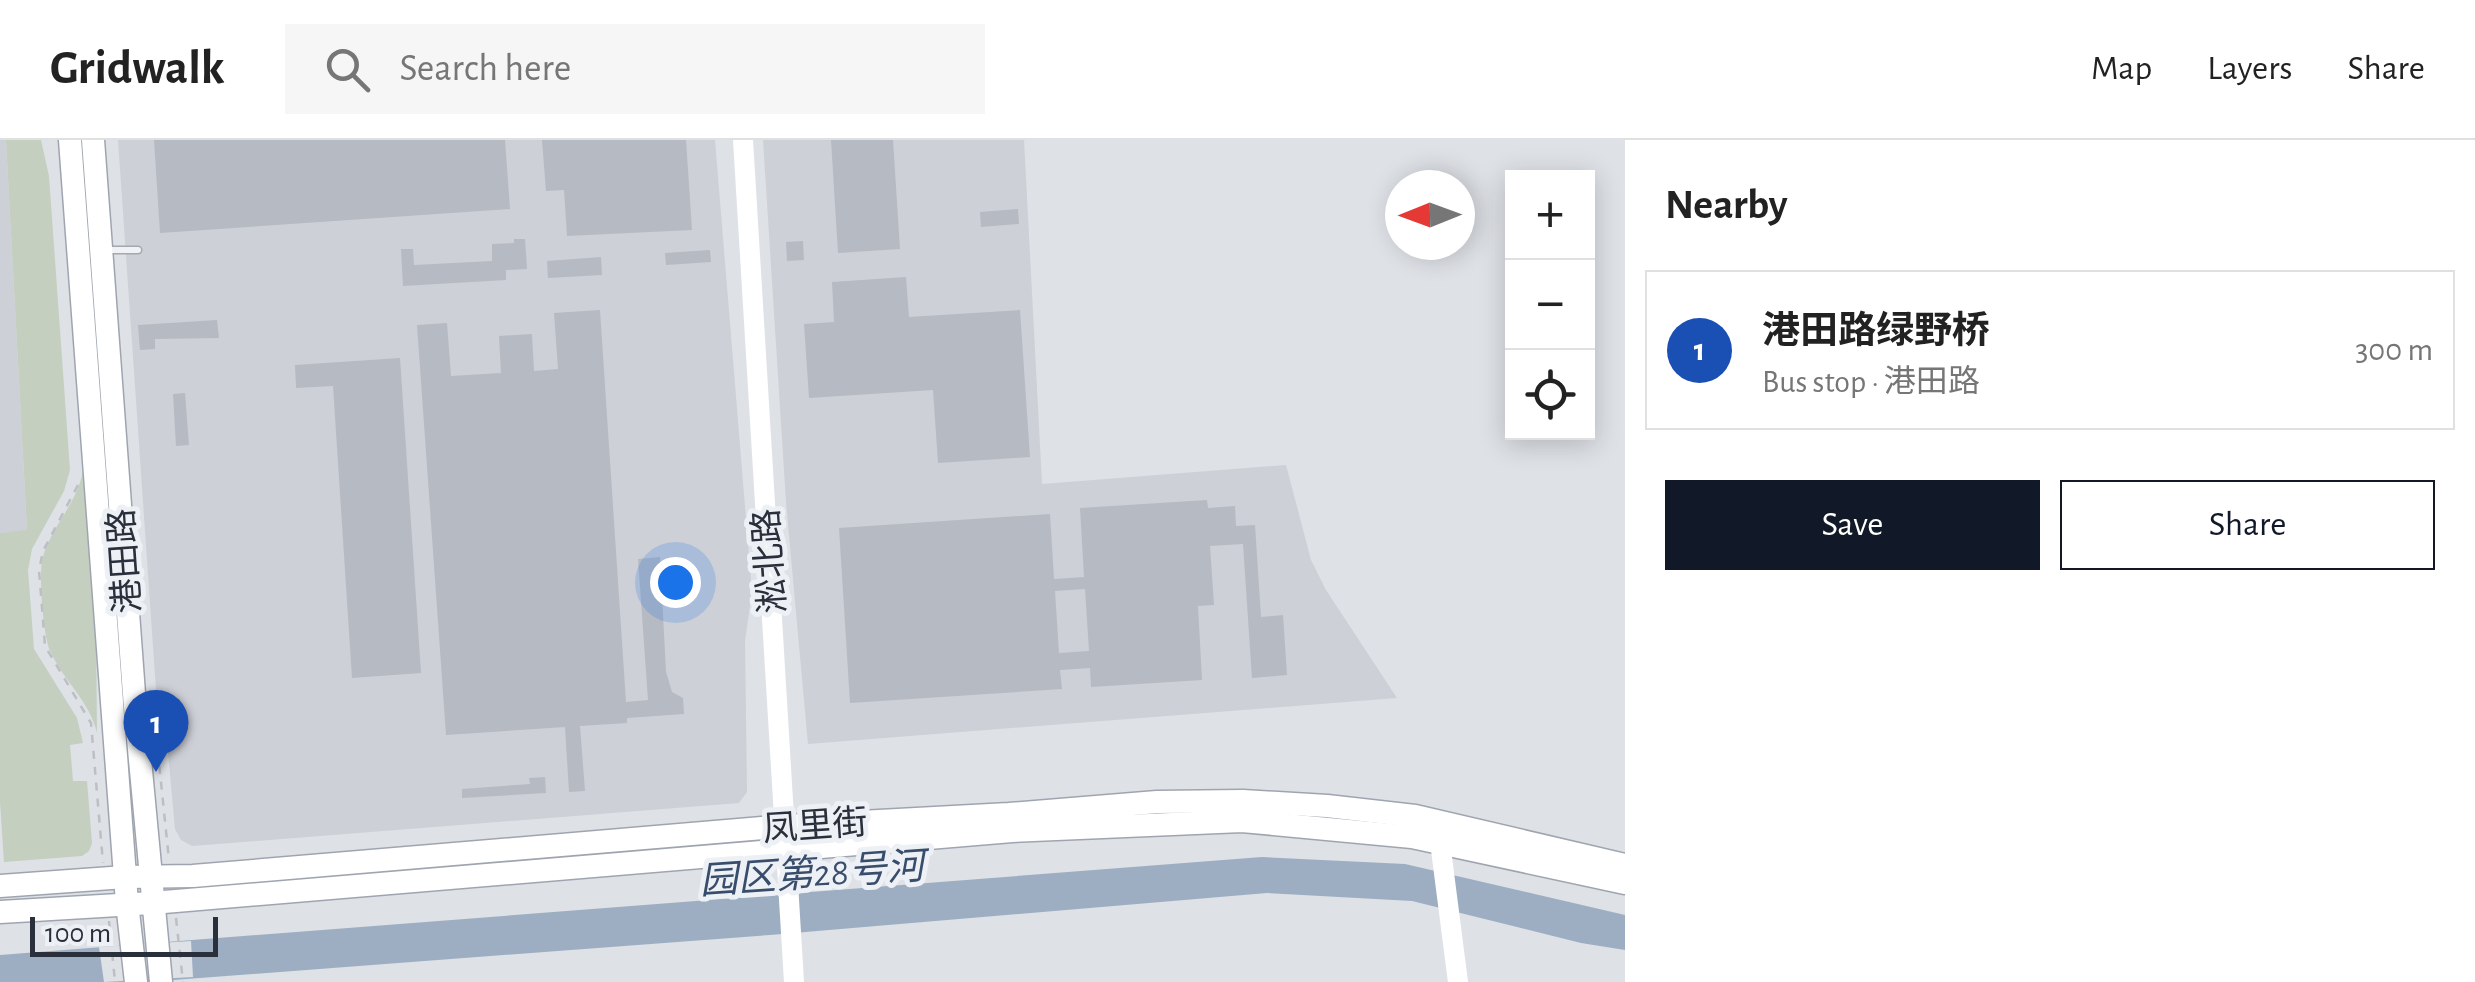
<!DOCTYPE html>
<meta charset="utf-8">
<style>
:root{--surface:#fff;--page:#f6f6f6;--text:#222;--muted:#767676;--line:#e0e0e0;--accent:#111827}
body{margin:0;font-family:"Alegreya Sans","Noto Sans SC",sans-serif;background:var(--page);color:var(--text)}
.controls{position:absolute;right:30px;top:30px;display:grid;overflow:hidden;border-radius:0px;box-shadow:0 5px 25px #0003}
.controls button{width:90px;height:90px;display:grid;place-items:center;padding:0;border:0;border-bottom:2px solid var(--line);background:var(--surface);color:var(--text);font:50px sans-serif}
.compass{position:absolute;left:1385px;top:30px;width:90px;height:90px;border-radius:50%;background:var(--surface);box-shadow:0 5px 25px #0003;rotate:269deg}
.scale{position:absolute;left:30px;bottom:25px;width:188px;box-sizing:border-box;padding-left:10px;border:5px solid #292f3b;border-top:0;font-size:28px;line-height:35px;white-space:nowrap;color:#292f3b;-webkit-text-stroke:8px #edf0f4;paint-order:stroke}
.you{position:absolute;left:675px;top:442px;width:35px;height:35px;margin:-25px;border:8px solid #fff;border-radius:50%;background:#1a73e8;box-shadow:0 0 0 15px #1a73e833}
.badge{display:grid;place-items:center;width:65px;height:65px;border-radius:50%;background:var(--accent);color:#fff;font-size:32px;font-weight:700}
.pin{position:absolute;translate:-50% -82px;filter:drop-shadow(0 2px 5px #0008)}
.pin::after{content:'';position:absolute;top:52px;width:35px;height:30px;background:inherit;clip-path:polygon(0 0,100% 0,50% 100%)}
.list{margin:0;padding:0;list-style:none}
h2{display:flex;justify-content:space-between;align-items:center;height:130px;margin:0;padding:0 40px;font-size:42px}
h2 small{font-size:32px;font-weight:400;color:var(--muted)}
.list li{display:grid;grid-template-columns:65px 1fr auto;gap:30px;align-items:center;box-sizing:border-box;height:160px;margin:0 20px 20px;padding:0 20px;border:2px solid var(--line);border-radius:0px}
.list b{display:block;font-size:38px;white-space:nowrap}
.list p{margin:0;font-size:32px;white-space:nowrap;color:var(--muted)}
.list em{font-size:32px;font-style:normal;color:var(--muted)}
.actions{display:flex;gap:20px;padding:30px 40px}
.actions a{flex:1;padding:22px 0;border:2px solid var(--accent);border-radius:0px;text-align:center;font-size:35px;color:var(--accent)}
.actions .main{background:var(--accent);color:#fff}
.icon{flex:none;width:55px;height:55px;fill:none;stroke:currentColor;stroke-width:2;stroke-linecap:round;stroke-linejoin:round}
.map{position:relative;flex:none;width:1625px;height:842px;overflow:hidden}
header{display:flex;align-items:center;gap:60px;box-sizing:border-box;height:140px;padding:0 50px;background:var(--surface);border-bottom:2px solid var(--line)}
header strong{font-size:48px}
nav{display:flex;gap:55px;margin-inline-start:auto;font-size:35px}
.search{width:700px;height:90px;background:var(--page);display:flex;align-items:center;gap:25px;box-sizing:border-box;padding:0 35px;border-radius:0px;color:var(--muted);font-size:38px}
main{display:flex}
aside{flex:1;background:var(--surface)}
.map>svg:first-child{display:block}
.built{fill:#cdd0d7}
.green{fill:#c4cfc0}
.water{fill:#9daec3}
.pier{fill:#dee1e6}
.building{fill:#b6bac2;fill-rule:evenodd}
.lines{fill:none;stroke-linecap:round;stroke-linejoin:round}
.lane-casing{stroke:#a4a8af;stroke-width:9}
.primary-casing{stroke:#9fa5b0;stroke-width:25}
.path{stroke:#bdbfc5;stroke-width:2.5;stroke-dasharray:8 8;stroke-linecap:butt}
.lane{stroke:#f1f2f5;stroke-width:6}
.secondary{stroke:#fff;stroke-width:20}
.primary{stroke:#fff;stroke-width:22}
.labels{text-anchor:middle;stroke-width:10;stroke-linejoin:round;paint-order:stroke}
.street-label{font-size:35px;fill:#292f3b;stroke:#edf0f4}
.water-label{font-size:38px;font-style:italic;fill:#384d6b;stroke:#edf0f4}
</style>
<header>
<strong>Gridwalk</strong>
<div class="search"><svg class="icon" aria-label="search" viewBox="0 0 24 24"><circle cx="10" cy="10" r="6"/><path d="M15 15l6 6"/></svg>Search here</div>
<nav><a>Map</a><a>Layers</a><a>Share</a></nav>
</header>
<main>
<div class="map">
<svg width="1625" height="842" viewBox="0 0 1625 842">
<rect width="100%" height="100%" fill="#dee1e6"/>
<g class="built">
<polygon points="0,0 6,0 27,391 0,393"/>
<polygon points="118,0 715,0 752,452 745,501 747,652 739,663 192,706 181,700 175,689 167,601 156,550"/>
<polygon points="763,0 1024,0 1042,344 1286,325 1311,420 1326,450 1397,558 808,604 786,362"/>
</g>
<g class="green">
<polygon points="6,0 41,0 49,36 70,330 64,351 32,409 28,430 34,509 77,578 83,603 70,605 73,641 87,641 92,703 89,711 82,716 4,722 0,662 0,393 27,390"/>
<path d="M83,330L96,490L97,593C90,562 65,542 51,513C43,498 39,438 42,421C49,388 78,364 83,330Z"/>
</g>
<polygon class="water" points="1262,717 1405,724 1625,775 1625,810 1581,803 1412,761 1267,753 770,795 147,842 0,842 0,815"/>
<polygon class="pier" points="191,801 193,837 104,842 99,807"/>
<g class="building">
<polygon points="154,0 505,0 510,69 160,93"/>
<polygon points="542,0 686,0 692,90 567,96 564,50 546,51"/>
<polygon points="831,0 893,0 900,109 838,113"/>
<polygon points="1018,69 1019,84 981,87 980,72"/>
<polygon points="514,99 525,99 527,129 506,130 506,140 403,146 401,109 413,109 414,125 492,121 492,104 514,103"/>
<polygon points="803,101 804,120 787,121 786,102"/>
<polygon points="710,110 711,122 666,125 665,113"/>
<polygon points="601,117 602,135 548,138 547,121"/>
<polygon points="906,137 909,177 1020,170 1030,317 938,323 933,250 809,258 804,184 834,182 832,142"/>
<polygon points="600,170 626,562 648,560 638,419 660,417 666,532 672,552 683,558 684,574 627,578 627,583 580,586 585,651 569,652 565,587 446,595 417,185 447,183 451,236 501,233 499,196 532,194 534,231 558,229 554,173"/>
<polygon points="217,180 219,198 155,199 155,209 140,210 138,185"/>
<polygon points="400,218 421,533 352,538 333,246 296,248 295,225"/>
<polygon points="185,253 189,305 176,306 173,254"/>
<path d="M1207,360L1208,368L1235,366L1236,386L1255,385L1261,477L1283,475L1287,535L1252,538L1243,404L1210,406L1214,465L1198,466L1202,540L1091,547L1090,528L1060,530L1062,549L850,563L839,388L1050,374L1054,439L1084,437L1080,368ZM1085,449L1089,511L1059,513L1055,451Z"/>
<polygon points="545,637 546,653 462,658 462,649 530,644 529,638"/>
</g>
<g class="lines">
<g class="lane-casing">
<polyline id="lane" points="108,110 138,110"/>
</g>
<g class="primary-casing">
<g id="primary">
<polyline points="70,0 127,763 136,842"/>
<polyline points="93,0 135,567 161,842"/>
<polyline points="0,746 125,737 193,736 786,686 1009,674 1157,662 1243,661 1327,666 1415,676 1625,725"/>
<polyline points="0,772 152,763 1012,691 1242,681 1412,697 1625,743"/>
</g>
</g>
<g class="path">
<polyline points="78,345 43,411 39,430 45,506 91,583 103,723"/>
<polyline points="156,594 169,720"/>
<polyline points="176,778 183,842"/>
<polyline points="109,781 115,842"/>
</g>
<use href="#lane" class="lane"/>
<g class="secondary">
<polyline points="743,0 794,842"/>
<polyline points="1442,690 1440,702 1458,842"/>
</g>
<use href="#primary" class="primary"/>
</g>
<g class="labels">
<g class="street-label">
<text transform="translate(124 421) rotate(-94)" y="12">港田路</text>
<text transform="translate(769 421) rotate(-94)" y="12">淞北路</text>
<text transform="translate(815 685) rotate(-4)" y="12">凤里街</text>
</g>
<g class="water-label">
<text transform="translate(812 733) rotate(-4)" y="13">园区第28号河</text>
</g>
</g>
</svg>
<div class="controls">
<button>+</button>
<button>−</button>
<button><svg class="icon" aria-label="locate" viewBox="0 0 24 24"><circle cx="12" cy="12" r="6"/><path d="M12 2v4M12 18v4M2 12h4M18 12h4"/></svg></button>
</div>
<svg class="compass" viewBox="-18 -18 36 36"><path d="M0-13l5 13h-10z" fill="#e53935"/><path d="M0 13l5-13h-10z" fill="#767676"/></svg>
<div class="scale">100 m</div>
<div class="you"></div>
<div class="pin badge" style="left:156px;top:632px;background:#1a4fb4">1</div>
</div>
<aside>
<h2>Nearby<small></small></h2>
<ul class="list">
<li><span class="badge" style="background:#1a4fb4">1</span><div><b>港田路绿野桥</b><p>Bus stop · 港田路</p></div><em>300 m</em></li>
</ul>
<div class="actions"><a class="main">Save</a><a>Share</a></div>
</aside>
</main>
